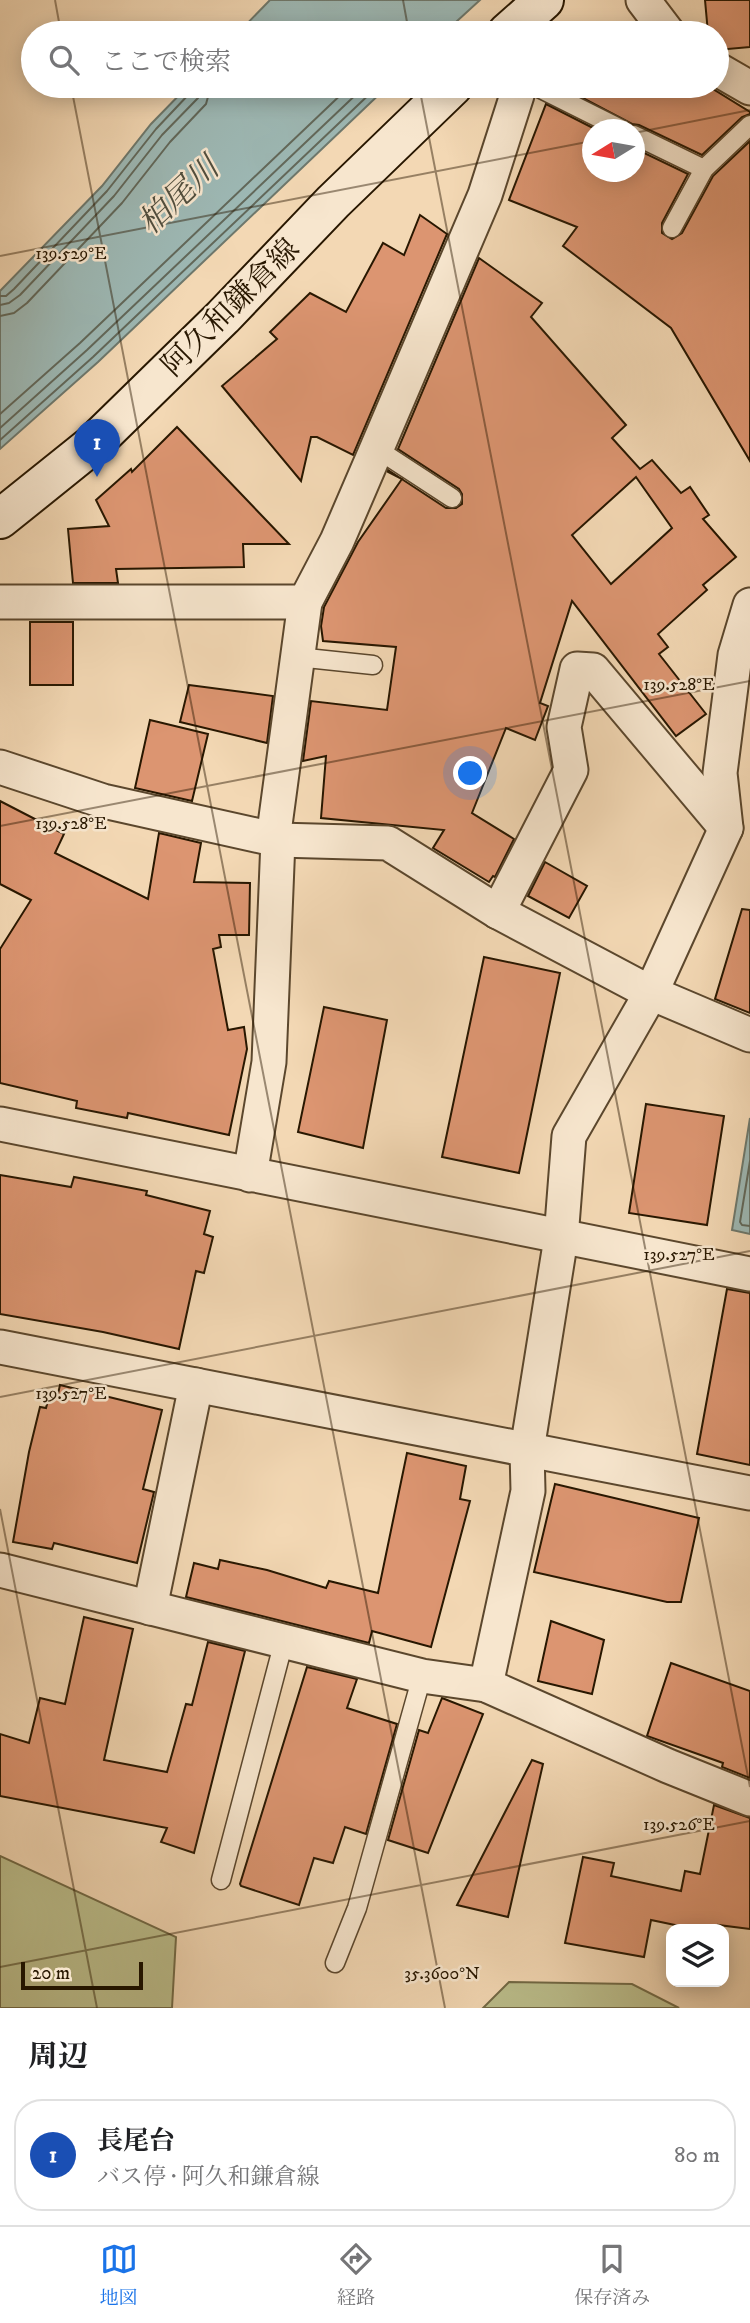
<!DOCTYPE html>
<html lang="ja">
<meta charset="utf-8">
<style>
:root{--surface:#fff;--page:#f2f2f2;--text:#202124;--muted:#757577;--line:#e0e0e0;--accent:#1a73e8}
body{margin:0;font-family:"IM FELL DW Pica","Noto Serif JP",serif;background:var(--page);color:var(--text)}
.controls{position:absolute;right:21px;bottom:21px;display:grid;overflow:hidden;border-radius:14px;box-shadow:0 4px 18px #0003}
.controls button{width:63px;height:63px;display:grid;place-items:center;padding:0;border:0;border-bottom:2px solid var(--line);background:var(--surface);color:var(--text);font:35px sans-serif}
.compass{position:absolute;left:582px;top:119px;width:63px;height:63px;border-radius:50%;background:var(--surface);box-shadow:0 4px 18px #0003;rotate:259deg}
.scale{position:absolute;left:21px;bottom:18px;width:122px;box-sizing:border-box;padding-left:7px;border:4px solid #281700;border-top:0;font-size:19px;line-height:24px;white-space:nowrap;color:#281700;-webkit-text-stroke:5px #f7e6ce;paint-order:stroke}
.you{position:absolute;left:471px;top:774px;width:24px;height:24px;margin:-18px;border:5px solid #fff;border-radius:50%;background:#1a73e8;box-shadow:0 0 0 10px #1a73e833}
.badge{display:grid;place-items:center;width:46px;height:46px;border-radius:50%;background:var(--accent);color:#fff;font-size:23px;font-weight:700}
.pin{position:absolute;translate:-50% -58px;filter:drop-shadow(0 2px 4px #0008)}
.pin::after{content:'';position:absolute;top:37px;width:24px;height:21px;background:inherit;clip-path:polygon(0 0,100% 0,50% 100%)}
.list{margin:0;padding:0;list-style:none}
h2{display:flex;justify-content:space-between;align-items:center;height:91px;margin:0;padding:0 28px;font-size:30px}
h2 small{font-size:23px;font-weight:400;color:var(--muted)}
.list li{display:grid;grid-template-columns:46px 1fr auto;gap:21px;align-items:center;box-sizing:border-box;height:112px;margin:0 14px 14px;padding:0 14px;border:2px solid var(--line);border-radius:28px}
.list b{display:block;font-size:26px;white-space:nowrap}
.list p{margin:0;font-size:23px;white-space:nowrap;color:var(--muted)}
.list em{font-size:23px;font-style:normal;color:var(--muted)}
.icon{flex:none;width:38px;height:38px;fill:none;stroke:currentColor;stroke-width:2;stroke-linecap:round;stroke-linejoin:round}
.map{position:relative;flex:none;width:750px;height:2008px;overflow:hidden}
.search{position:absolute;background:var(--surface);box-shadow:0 4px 18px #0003;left:21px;right:21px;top:21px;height:77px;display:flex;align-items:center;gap:18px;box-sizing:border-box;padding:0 24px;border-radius:38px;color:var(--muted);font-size:26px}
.sheet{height:217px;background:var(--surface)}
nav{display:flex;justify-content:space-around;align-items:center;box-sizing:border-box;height:98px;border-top:2px solid var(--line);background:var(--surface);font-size:19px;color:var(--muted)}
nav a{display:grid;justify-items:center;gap:4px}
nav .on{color:var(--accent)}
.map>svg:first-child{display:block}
.green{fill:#bbbe8c;stroke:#726a46;stroke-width:2}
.water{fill:#9db8b4;stroke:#6e786c;stroke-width:2}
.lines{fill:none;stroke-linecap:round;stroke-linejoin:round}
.shore{stroke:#62685a;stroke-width:2}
.building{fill:#dc9571;stroke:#281700;stroke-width:2;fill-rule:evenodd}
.lane-casing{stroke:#5b472d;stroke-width:21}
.street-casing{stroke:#5b472d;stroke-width:37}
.secondary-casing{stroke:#281700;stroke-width:42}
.lane{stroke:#f7e6ce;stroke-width:18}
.street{stroke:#f7e6ce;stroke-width:33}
.secondary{stroke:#f7e6ce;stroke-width:38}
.ticks{fill:none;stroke:#281700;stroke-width:2;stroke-opacity:0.45}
.labels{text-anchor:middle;stroke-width:5;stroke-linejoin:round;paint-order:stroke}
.street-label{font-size:30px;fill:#281700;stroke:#f7e6ce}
.water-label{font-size:32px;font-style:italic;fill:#514f3f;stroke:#f7e6ce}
.ticks-label{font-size:18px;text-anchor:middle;fill:#281700;stroke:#f7e6ce;stroke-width:5;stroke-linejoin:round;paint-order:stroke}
</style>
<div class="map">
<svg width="750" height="2008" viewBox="0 0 750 2008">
<rect width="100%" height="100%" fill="#f3d8b4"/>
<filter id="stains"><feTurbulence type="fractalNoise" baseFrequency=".00286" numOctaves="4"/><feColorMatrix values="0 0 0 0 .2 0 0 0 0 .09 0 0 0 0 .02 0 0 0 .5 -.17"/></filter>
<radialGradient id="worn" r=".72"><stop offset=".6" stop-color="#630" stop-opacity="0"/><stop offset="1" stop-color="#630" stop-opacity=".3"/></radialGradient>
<g class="green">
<polygon points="0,1856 176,1937 172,2008 0,2008"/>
<polygon points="509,1982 632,1984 679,2008 483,2008"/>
</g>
<g class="water">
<polygon points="270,0 480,0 444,33 238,33"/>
<polygon points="188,86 388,86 98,362 0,449 0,291 102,186 151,124"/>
<polygon points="750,1118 750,1234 732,1230"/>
</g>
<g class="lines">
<g class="shore">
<polyline points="0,296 6,296 14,289 107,191 156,129 190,93 192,86"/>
<polyline points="0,305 9,303 20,295 114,196 162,135 198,98 201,86"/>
<polyline points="0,316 14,313 27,303 122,203 170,142 206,104 211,86"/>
<polyline points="0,414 80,343 350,86"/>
<polyline points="0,428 87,350 365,86"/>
<polyline points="0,440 93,357 378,86"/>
<polyline points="750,1161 740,1222 742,1225 750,1226"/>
</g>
</g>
<g class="building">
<polygon points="705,0 750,0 750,47 717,50 717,33 708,33"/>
<polygon points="560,86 708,86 750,112 750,114 742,117 702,155 639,125 632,124"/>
<polygon points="546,104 597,130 592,130 592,172 634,172 634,148 688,174 662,223 662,233 672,239 682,233 713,176 750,141 750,461 671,328 563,246 577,227 509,200"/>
<polygon points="420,215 447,234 353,455 317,437 311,437 301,481 222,386 277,339 270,332 310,293 346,312 383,243 404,255"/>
<path d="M479,258L542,303L531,317L626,425L612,438L640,469L652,460L681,493L690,487L709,515L703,519L736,557L703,585L707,590L658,634L668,647L659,654L706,714L676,736L572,601L540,703L548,706L535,740L506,728L472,813L514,839L495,877L493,876L489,882L433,848L444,830L321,818L326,756L303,761L311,701L387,710L396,647L323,641L321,626L324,607L358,542L402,479L388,472V470L446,508H456L462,504V494L459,489L398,449ZM636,477L672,528L611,584L572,535Z"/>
<polygon points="177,427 289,544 243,544 244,567 116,569 118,583 73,583 68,529 109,526 96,500 131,469 132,472"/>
<rect x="30" y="622" width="43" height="63"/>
<polygon points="189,685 273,696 267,743 180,722"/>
<polygon points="150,720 208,734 192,801 135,788"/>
<polygon points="0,801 64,834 55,853 148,899 159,833 201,843 194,882 250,883 249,935 219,935 221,947 213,949 228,1030 244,1027 247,1049 229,1135 128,1113 127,1118 76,1108 77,1101 0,1083 0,949 31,900 0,884"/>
<polygon points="545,862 587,886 569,918 528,896"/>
<polygon points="742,909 750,910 750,1013 715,999"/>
<polygon points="484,957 560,973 519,1173 442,1157"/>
<polygon points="324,1007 387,1020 363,1148 298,1132"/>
<polygon points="646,1104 724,1116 707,1225 629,1213"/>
<polygon points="0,1175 71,1187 74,1177 147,1191 146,1195 210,1211 204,1234 213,1237 204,1273 196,1271 179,1349 103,1332 0,1314"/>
<polygon points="727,1289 750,1293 750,1465 697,1454"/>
<polygon points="60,1385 162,1410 143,1489 154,1492 137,1563 54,1543 52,1549 13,1542 29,1452 40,1407 46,1408 50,1393 58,1394"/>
<polygon points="407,1453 466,1466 460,1499 470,1501 431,1647 372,1631 369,1643 186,1597 194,1563 218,1569 220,1560 267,1570 326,1588 329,1581 378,1593"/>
<polygon points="555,1484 699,1518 681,1602 667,1602 534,1572"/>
<polygon points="84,1617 133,1629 104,1760 167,1772 186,1704 192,1705 208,1642 245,1651 194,1853 161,1842 167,1828 0,1796 0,1734 29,1743 40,1698 65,1704"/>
<polygon points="551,1621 604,1640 592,1694 538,1681"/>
<polygon points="671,1663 750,1691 750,1778 722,1767 723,1763 647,1736"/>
<polygon points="307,1667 357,1679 347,1708 397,1724 366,1834 345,1827 333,1863 314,1858 299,1905 241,1886 240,1884"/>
<polygon points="442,1698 483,1714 428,1853 388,1840 419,1730 428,1733"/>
<polygon points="532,1760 543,1764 508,1917 457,1905"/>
<polygon points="714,1805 750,1818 750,1929 718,1925 718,1929 694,1929 651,1920 644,1957 565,1943 583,1857 614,1863 611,1876 681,1891 685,1871 700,1874"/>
</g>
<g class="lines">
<g class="lane-casing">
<g id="lane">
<polyline points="535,86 623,130"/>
<polyline points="634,135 704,169"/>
<polyline points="672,228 704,169 750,125"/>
<polyline points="377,449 452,498"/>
<polyline points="297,657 373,665"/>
<polyline points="221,1880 284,1641"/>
<polyline points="335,1963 357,1908 422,1676"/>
</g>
</g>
<g class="street-casing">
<g id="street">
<polyline points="643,0 668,33"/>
<polyline points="717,69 750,88"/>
<polyline points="0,602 305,602 337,541 371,462 485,195 517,95 517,86"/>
<polyline points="0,767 103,801 278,840 388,843 498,912 651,993 750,1035"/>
<polyline points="498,912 571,770 564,727 577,669 593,670 726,828"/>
<polyline points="0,1124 750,1274"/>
<polyline points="250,1175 269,1062 278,840 275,825 305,602"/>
<polyline points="0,1347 750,1493"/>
<polyline points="0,1570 422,1676 486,1685 668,1766 750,1799"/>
<polyline points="150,1608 196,1385"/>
<polyline points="486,1685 528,1491 527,1450 561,1238 569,1136 651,993 726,828 720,773 735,655 750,605"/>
</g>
</g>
<g class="secondary-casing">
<g id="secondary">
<polyline points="507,33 544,0"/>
<polyline points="0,519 92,445 223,317 333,202 453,86"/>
</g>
</g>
<use href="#lane" class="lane"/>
<use href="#street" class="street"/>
<use href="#secondary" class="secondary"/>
</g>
<path class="ticks" d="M55,0L61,33M403,0L409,33M71,86L445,2008M419,86L750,1787M634,133L750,110M0,256L592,141M0,826L750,681M0,1397L750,1251M0,1509L97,2008M0,1967L750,1821"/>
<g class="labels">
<g class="street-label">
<text transform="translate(230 307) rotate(-45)" y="10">阿久和鎌倉線</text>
</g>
<g class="water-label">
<text transform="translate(178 195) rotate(-43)" y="11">柏尾川</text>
</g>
</g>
<g class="ticks-label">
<text x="71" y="259">139.529°E</text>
<text x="679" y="690">139.528°E</text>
<text x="71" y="829">139.528°E</text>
<text x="679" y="1260">139.527°E</text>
<text x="71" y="1399">139.527°E</text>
<text x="679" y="1830">139.526°E</text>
<text x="442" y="1979">35.3600°N</text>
</g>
<rect width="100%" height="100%" filter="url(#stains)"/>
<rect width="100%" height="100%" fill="url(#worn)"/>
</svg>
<div class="controls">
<button><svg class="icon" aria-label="layers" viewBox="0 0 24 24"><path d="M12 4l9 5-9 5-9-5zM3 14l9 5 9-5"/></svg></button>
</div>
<svg class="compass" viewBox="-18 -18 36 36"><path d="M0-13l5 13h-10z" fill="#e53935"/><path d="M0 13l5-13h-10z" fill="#757577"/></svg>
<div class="scale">20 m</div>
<div class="you"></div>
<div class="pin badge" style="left:97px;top:477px;background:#1a4fb4">1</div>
<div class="search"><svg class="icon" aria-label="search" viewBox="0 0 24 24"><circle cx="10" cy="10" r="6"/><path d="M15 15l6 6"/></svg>ここで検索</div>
</div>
<section class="sheet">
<h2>周辺<small></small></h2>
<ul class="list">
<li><span class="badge" style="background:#1a4fb4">1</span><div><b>長尾台</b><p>バス停 · 阿久和鎌倉線</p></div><em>80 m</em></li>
</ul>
</section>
<nav>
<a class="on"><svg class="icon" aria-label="map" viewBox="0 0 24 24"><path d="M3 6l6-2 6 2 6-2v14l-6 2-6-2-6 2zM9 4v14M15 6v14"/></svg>地図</a>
<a><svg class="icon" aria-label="directions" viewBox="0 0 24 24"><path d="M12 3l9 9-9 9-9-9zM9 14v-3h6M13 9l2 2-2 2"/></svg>経路</a>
<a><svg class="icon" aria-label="saved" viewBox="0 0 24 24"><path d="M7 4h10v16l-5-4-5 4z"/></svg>保存済み</a>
</nav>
